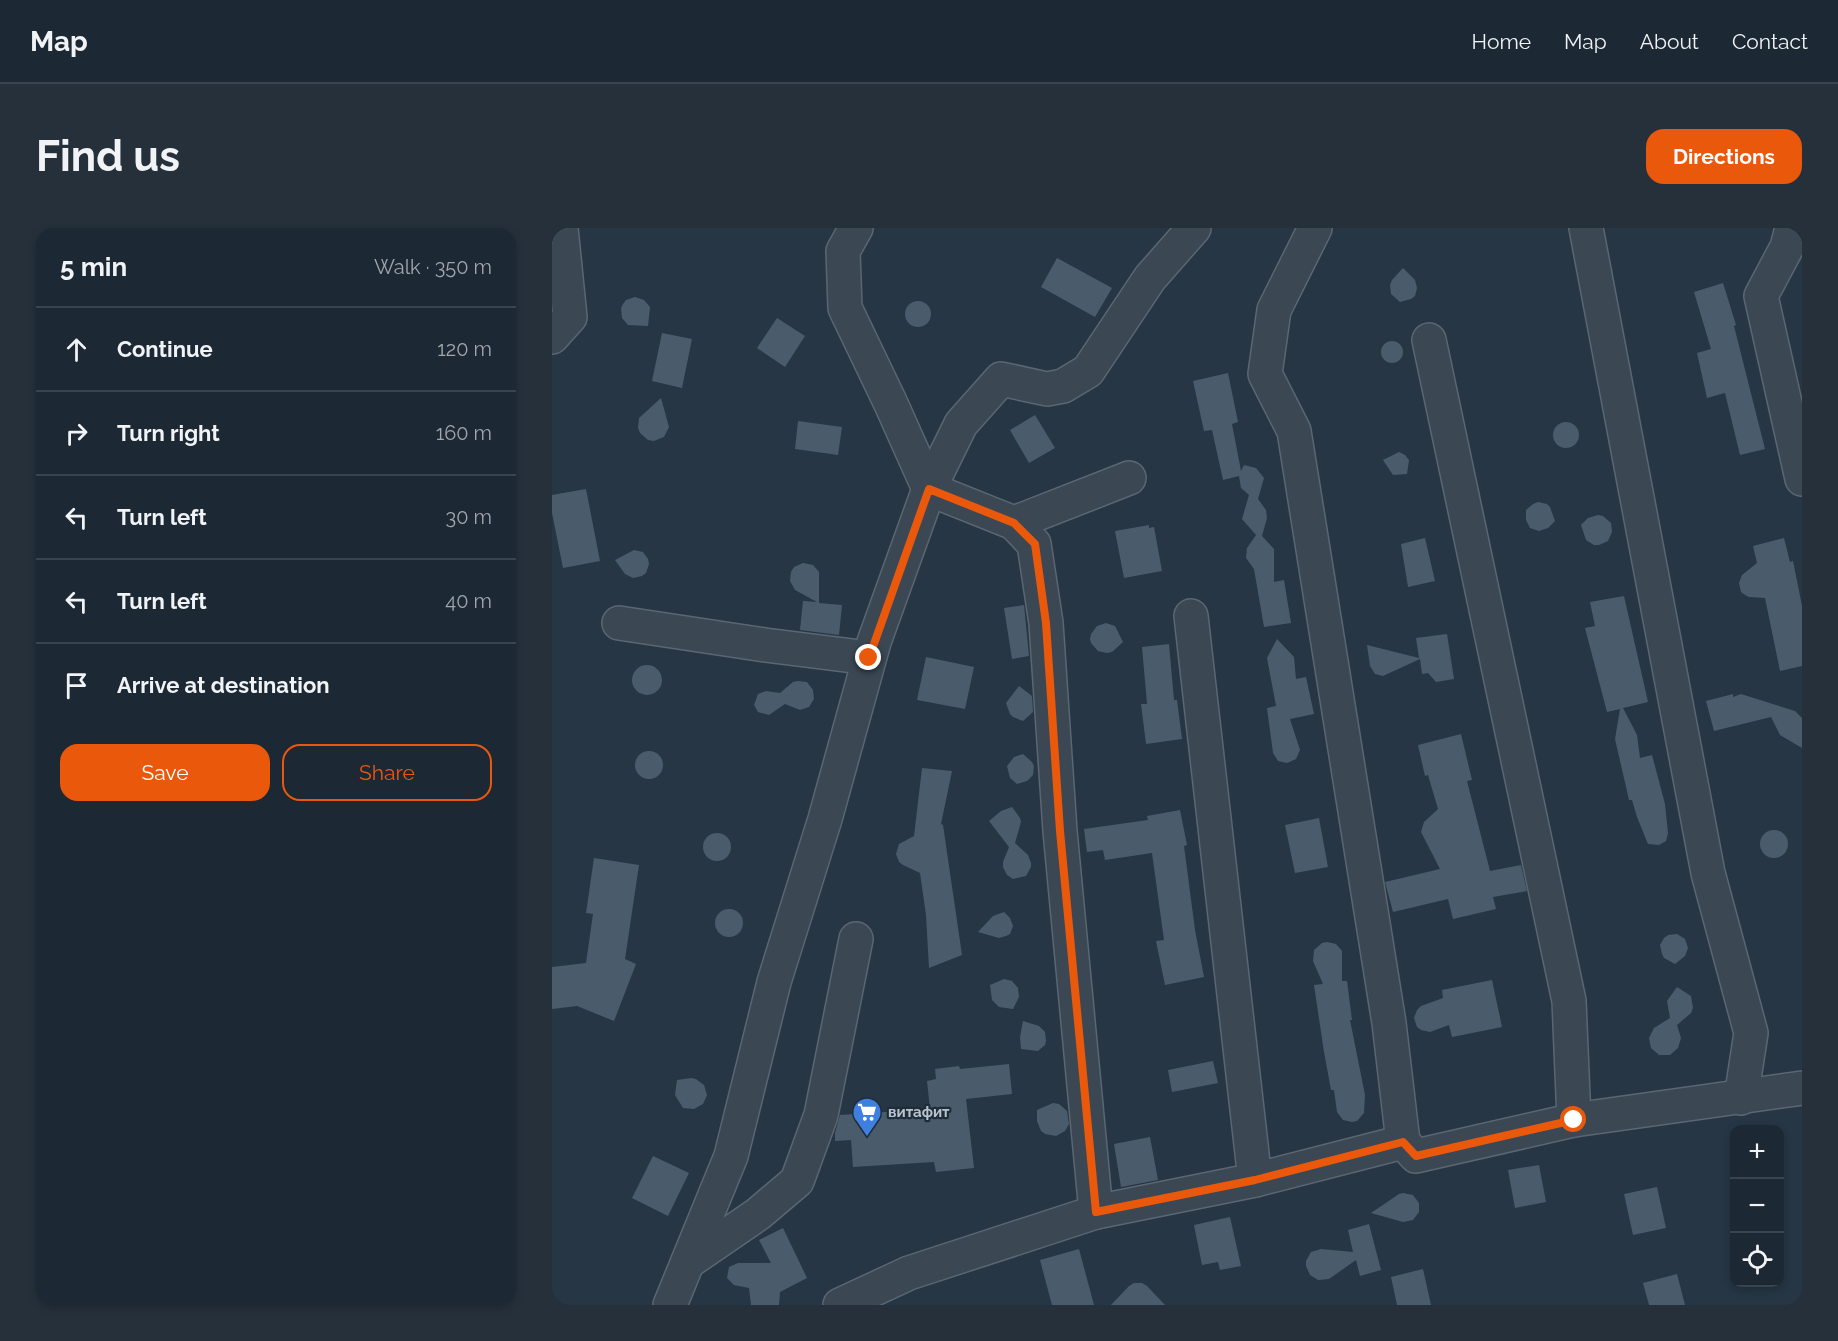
<!DOCTYPE html>
<meta charset="utf-8">
<style>
:root{--surface:#1c2833;--page:#25303b;--text:#f1f3f6;--muted:#a0a6ac;--line:#3a444e;--accent:#ea580c}
body{margin:0;font-family:Raleway,sans-serif;background:var(--page);color:var(--text)}
.controls{position:absolute;right:18px;bottom:18px;display:grid;overflow:hidden;border-radius:12px;box-shadow:0 3px 9px #0003}
.controls button{width:54px;height:54px;display:grid;place-items:center;padding:0;border:0;border-bottom:2px solid var(--line);background:var(--surface);color:var(--text);font:30px sans-serif}
.stop{position:absolute;width:18px;height:18px;margin:-14px;border:4px solid #ea580c;border-radius:50%;background:#fff}
.stop.end{background:#ea580c;border-color:#fff;box-shadow:0 2px 6px #0008}
.list{margin:0;padding:0;list-style:none}
h2{display:flex;justify-content:space-between;align-items:center;height:78px;margin:0;padding:0 24px;font-size:26px}
h2 small{font-size:20px;font-weight:400;color:var(--muted)}
.list li{display:grid;grid-template-columns:39px 1fr auto;gap:18px;align-items:center;box-sizing:border-box;height:84px;padding:0 24px;border-top:2px solid var(--line)}
.list b{display:block;font-size:22px;white-space:nowrap}
.list em{font-size:20px;font-style:normal;color:var(--muted)}
.actions{display:flex;gap:12px;padding:18px 24px}
.actions a{flex:1;padding:14px 0;border:2px solid var(--accent);border-radius:18px;text-align:center;font-size:21px;color:var(--accent)}
.actions .main{background:var(--accent);color:#fff}
.icon{flex:none;width:33px;height:33px;fill:none;stroke:currentColor;stroke-width:2;stroke-linecap:round;stroke-linejoin:round}
.map{position:relative;flex:none;width:1250px;height:1077px;overflow:hidden;border-radius:18px}
header{display:flex;align-items:center;gap:36px;box-sizing:border-box;height:84px;padding:0 30px;background:var(--surface);border-bottom:2px solid var(--line)}
header strong{font-size:28px}
nav{display:flex;gap:33px;margin-inline-start:auto;font-size:21px}
.intro{display:flex;align-items:center;justify-content:space-between;box-sizing:border-box;height:144px;padding:0 36px}
h1{margin:0;font-size:42px}
.button{padding:15px 27px;border-radius:18px;background:var(--accent);color:#fff;font-size:21px;font-weight:700}
main{display:flex;gap:36px;padding:0 36px}
aside{flex:1;background:var(--surface);border-radius:18px;box-shadow:0 3px 9px #0003}
.map>svg:first-child{display:block}
.building{fill:#4a5c6b}
.lines{fill:none;stroke-linecap:round;stroke-linejoin:round}
.minor-casing{stroke:#5a6671;stroke-width:36}
.minor{stroke:#3b4854;stroke-width:33}
.route{stroke:#ea580c;stroke-width:8}
.labels{text-anchor:middle;stroke-width:4.5;stroke-linejoin:round;paint-order:stroke}
.poi-label{font-size:15px;font-weight:bold;fill:#b9c3cd;stroke:#1f2d39;text-anchor:start}
</style>
<header>
<strong>Map</strong>
<nav><a>Home</a><a>Map</a><a>About</a><a>Contact</a></nav>
</header>
<div class="intro"><h1>Find us</h1><a class="button">Directions</a></div>
<main>
<aside>
<h2>5 min<small>Walk · 350 m</small></h2>
<ul class="list">
<li><svg class="icon" aria-label="ahead" viewBox="0 0 24 24"><path d="M12 20V5M6 11l6-6 6 6"/></svg><div><b>Continue</b></div><em>120 m</em></li>
<li><svg class="icon" aria-label="right" viewBox="0 0 24 24"><path d="M7 20v-9h11M14 6l5 5-5 5"/></svg><div><b>Turn right</b></div><em>160 m</em></li>
<li><svg class="icon" aria-label="left" viewBox="0 0 24 24"><path d="M17 20v-9H6M10 6l-5 5 5 5"/></svg><div><b>Turn left</b></div><em>30 m</em></li>
<li><svg class="icon" aria-label="left" viewBox="0 0 24 24"><path d="M17 20v-9H6M10 6l-5 5 5 5"/></svg><div><b>Turn left</b></div><em>40 m</em></li>
<li><svg class="icon" aria-label="arrive" viewBox="0 0 24 24"><path d="M6 21V4h12l-3 4 3 4H6"/></svg><div><b>Arrive at destination</b></div></li>
</ul>
<div class="actions"><a class="main">Save</a><a>Share</a></div>
</aside>
<div class="map">
<svg width="1250" height="1077" viewBox="0 0 1250 1077">
<rect width="100%" height="100%" fill="#263644"/>
<g class="building">
<polygon points="505,30 560,60 543,89 489,59"/>
<polygon points="851,40 863,52 865,60 863,68 859,71 848,74 839,66 838,57 840,52"/>
<polygon points="1171,55 1184,97 1182,98 1213,221 1188,227 1173,165 1155,170 1145,125 1159,121 1142,64"/>
<polygon points="83,69 92,72 98,79 96,98 76,97 70,90 69,80 71,76 74,72"/>
<circle cx="366" cy="86" r="13"/>
<polygon points="225,90 253,108 233,139 205,120"/>
<polygon points="110,105 140,111 130,160 100,153"/>
<circle cx="840" cy="124" r="11"/>
<polygon points="676,145 686,194 680,196 689,243 692,237 704,240 712,250 706,271 714,282 715,290 710,308 722,321 722,354 732,352 739,395 712,399 702,341 694,330 695,320 704,307 690,291 697,267 689,260 687,248 671,252 660,202 652,203 641,153"/>
<polygon points="109,170 117,199 112,209 102,213 96,212 88,205 86,200 87,190"/>
<polygon points="483,187 503,220 477,235 458,202"/>
<polygon points="246,193 290,199 286,227 243,221"/>
<circle cx="1014" cy="207" r="13"/>
<polygon points="847,224 853,227 857,232 855,246 841,247 831,232"/>
<polygon points="34,261 48,333 11,340 0,285 0,267"/>
<polygon points="986,274 995,276 998,279 1003,293 996,300 987,303 978,300 974,292 974,282 981,276"/>
<polygon points="1046,287 1051,288 1059,295 1060,304 1056,313 1047,317 1042,317 1034,312 1029,297 1036,290"/>
<polygon points="597,297 597,300 602,299 610,343 572,350 563,303"/>
<polygon points="873,310 883,353 856,359 849,316"/>
<polygon points="1232,310 1238,334 1241,333 1250,378 1250,438 1228,443 1213,370 1197,369 1193,367 1189,364 1187,355 1190,347 1205,335 1201,318"/>
<polygon points="82,322 91,324 96,331 97,336 94,345 90,348 81,350 73,346 63,332"/>
<polygon points="251,335 261,337 267,344 267,375 290,377 287,407 248,402 251,373 265,374 243,362 238,353 239,344 242,339"/>
<polygon points="1072,368 1096,474 1071,480 1085,507 1088,530 1100,527 1113,576 1116,605 1114,613 1107,617 1096,616 1085,589 1080,572 1077,572 1063,511 1068,481 1055,484 1033,400 1043,398 1038,374"/>
<polygon points="472,377 477,428 460,431 452,380"/>
<polygon points="554,395 563,398 571,414 560,424 555,425 546,423 539,415 538,411 539,406 545,398"/>
<polygon points="895,406 902,451 884,454 876,445 870,446 868,431 831,448 823,446 818,438 815,417 867,430 864,410"/>
<polygon points="725,411 742,429 744,451 754,449 762,486 738,491 748,522 744,531 735,535 726,533 721,525 715,480 724,478 715,430"/>
<polygon points="617,416 622,472 625,472 630,511 594,516 589,476 595,476 590,419"/>
<polygon points="374,429 422,439 413,481 365,472"/>
<circle cx="95" cy="452" r="15"/>
<polygon points="246,453 255,454 261,462 262,471 257,479 248,482 233,476 217,487 206,484 202,477 206,466 214,463 228,465 241,454"/>
<polygon points="467,458 480,468 481,484 471,493 461,489 458,486 454,475"/>
<polygon points="1181,466 1181,469 1189,466 1243,483 1250,490 1250,520 1228,507 1219,489 1162,503 1154,473"/>
<polygon points="909,506 920,552 915,553 938,643 969,637 975,663 941,669 944,681 901,691 896,671 841,684 833,654 888,641 869,604 872,594 886,581 876,547 873,548 866,517"/>
<circle cx="97" cy="537" r="14"/>
<polygon points="471,526 480,534 482,538 481,547 475,553 465,556 458,550 455,538 462,529"/>
<polygon points="370,540 400,543 389,596 391,597 410,727 377,740 374,687 368,645 351,637 347,634 344,626 347,616 362,608"/>
<polygon points="460,579 468,590 469,594 463,615 476,627 479,635 479,639 474,648 461,651 455,647 451,639 451,634 457,619 437,593 449,583"/>
<polygon points="628,582 635,617 632,618 643,702 652,749 613,757 604,713 612,712 600,625 553,632 551,622 535,624 532,601 596,592 595,588"/>
<polygon points="767,590 776,639 743,645 733,597"/>
<circle cx="1222" cy="616" r="14"/>
<circle cx="165" cy="619" r="14"/>
<polygon points="42,630 87,637 73,731 84,736 62,793 25,778 0,781 0,739 34,735 41,686 34,685"/>
<circle cx="177" cy="695" r="14"/>
<polygon points="452,684 458,690 461,698 458,706 454,708 447,710 426,704 441,688"/>
<polygon points="1125,706 1133,711 1136,720 1133,728 1123,736 1112,730 1110,726 1108,717 1112,710 1116,707"/>
<polygon points="775,714 784,716 790,723 790,753 795,753 800,792 798,792 813,867 812,885 805,893 800,894 791,892 785,884 782,862 779,862 772,824 762,757 771,756 761,733 762,722 770,715"/>
<polygon points="452,751 460,753 466,760 467,769 461,781 447,779 440,772 438,757"/>
<polygon points="940,752 950,799 900,809 897,797 878,804 869,802 865,799 862,790 865,782 869,778 891,770 890,762"/>
<polygon points="1125,759 1139,768 1141,780 1139,785 1125,797 1129,810 1126,820 1118,827 1107,827 1099,820 1097,810 1102,800 1118,790 1115,773"/>
<polygon points="471,793 487,798 493,804 494,813 493,817 486,823 469,821 468,809"/>
<polygon points="661,833 666,855 620,864 616,842"/>
<polygon points="457,836 460,866 414,871 422,940 384,944 382,934 301,939 299,912 283,913 283,905 288,887 378,881 375,853 384,851 383,841 407,838 408,841"/>
<polygon points="139,850 144,851 152,857 155,867 151,876 142,881 131,880 123,867 125,852"/>
<polygon points="501,875 507,876 515,883 517,896 513,903 504,908 493,906 489,903 485,893 485,882"/>
<polygon points="598,909 606,952 569,959 562,916"/>
<polygon points="101,928 137,945 116,988 80,970"/>
<polygon points="987,937 994,974 963,980 956,942"/>
<polygon points="1105,959 1114,1000 1081,1007 1072,966"/>
<polygon points="851,965 861,967 867,975 867,984 861,992 851,994 819,985 847,966"/>
<polygon points="678,989 689,1038 668,1042 666,1034 650,1037 642,997"/>
<polygon points="817,996 829,1042 808,1048 804,1032 777,1051 766,1052 758,1047 754,1038 754,1033 759,1024 769,1021 801,1024 796,1002"/>
<polygon points="231,1000 255,1050 228,1064 227,1077 199,1077 197,1060 182,1057 175,1050 177,1039 186,1035 219,1035 207,1012"/>
<polygon points="527,1021 542,1077 500,1077 488,1032"/>
<polygon points="871,1041 879,1077 845,1077 839,1049"/>
<polygon points="1125,1046 1133,1077 1097,1077 1091,1055"/>
<polygon points="582,1055 590,1055 595,1058 613,1077 559,1077 577,1058"/>
</g>
<g class="lines">
<g class="minor-casing">
<g id="minor">
<polyline points="304,0 291,23 293,80 339,176 377,261 462,295 482,316 494,395 508,603 544,984"/>
<polyline points="763,0 722,82 713,146 742,203 837,795 851,914"/>
<polyline points="1034,0 1156,645 1199,805 1189,870"/>
<polyline points="1240,0 1235,19 1209,68 1250,251"/>
<polyline points="0,109 18,89 9,0"/>
<polyline points="877,112 1017,773 1022,892"/>
<polyline points="462,295 577,250"/>
<polyline points="639,388 703,952"/>
<polyline points="67,395 213,417 317,430"/>
<polyline points="136,1034 206,986 245,953 269,887 304,711"/>
<polyline points="118,1077 179,928 222,754 273,591 322,414 377,261 409,196 449,151 495,161 511,158 536,143 598,50 642,0"/>
<polyline points="288,1077 357,1045 544,984 703,952 851,914 864,928 1022,892 1250,860"/>
</g>
</g>
<use href="#minor" class="minor"/>
</g>
<g class="lines">
<polyline class="route" points="317,430 377,261 462,295 483,316 494,395 508,603 544,984 703,952 851,914 864,928 1022,892"/>
</g>
<defs>
<g id="supermarket-pin" transform="scale(1.5)"><path d="M0 17L-7.5 6A9.5 9.5 0 1 1 7.5 6Z" fill="#3f7fe0" stroke="#1f2d39"/><path d="M-6-5.5h2.5l.6 2H6L4.5 2H-2.5L-4.4-4H-6ZM-1.5 3.2a1.3 1.3 0 1 0 .1 0ZM3 3.2a1.3 1.3 0 1 0 .1 0Z" fill="#fff"/></g>
</defs>
<g fill-rule="evenodd">
<use href="#supermarket-pin" x="315" y="884"/>
</g>
<g class="labels">
<g class="poi-label">
<text x="336" y="889">витафит</text>
</g>
</g>
</svg>
<div class="controls">
<button>+</button>
<button>−</button>
<button><svg class="icon" aria-label="locate" viewBox="0 0 24 24"><circle cx="12" cy="12" r="6"/><path d="M12 2v4M12 18v4M2 12h4M18 12h4"/></svg></button>
</div>
<div class="stop" style="left:1022px;top:892px"></div>
<div class="stop end" style="left:317px;top:430px"></div>
</div>
</main>
